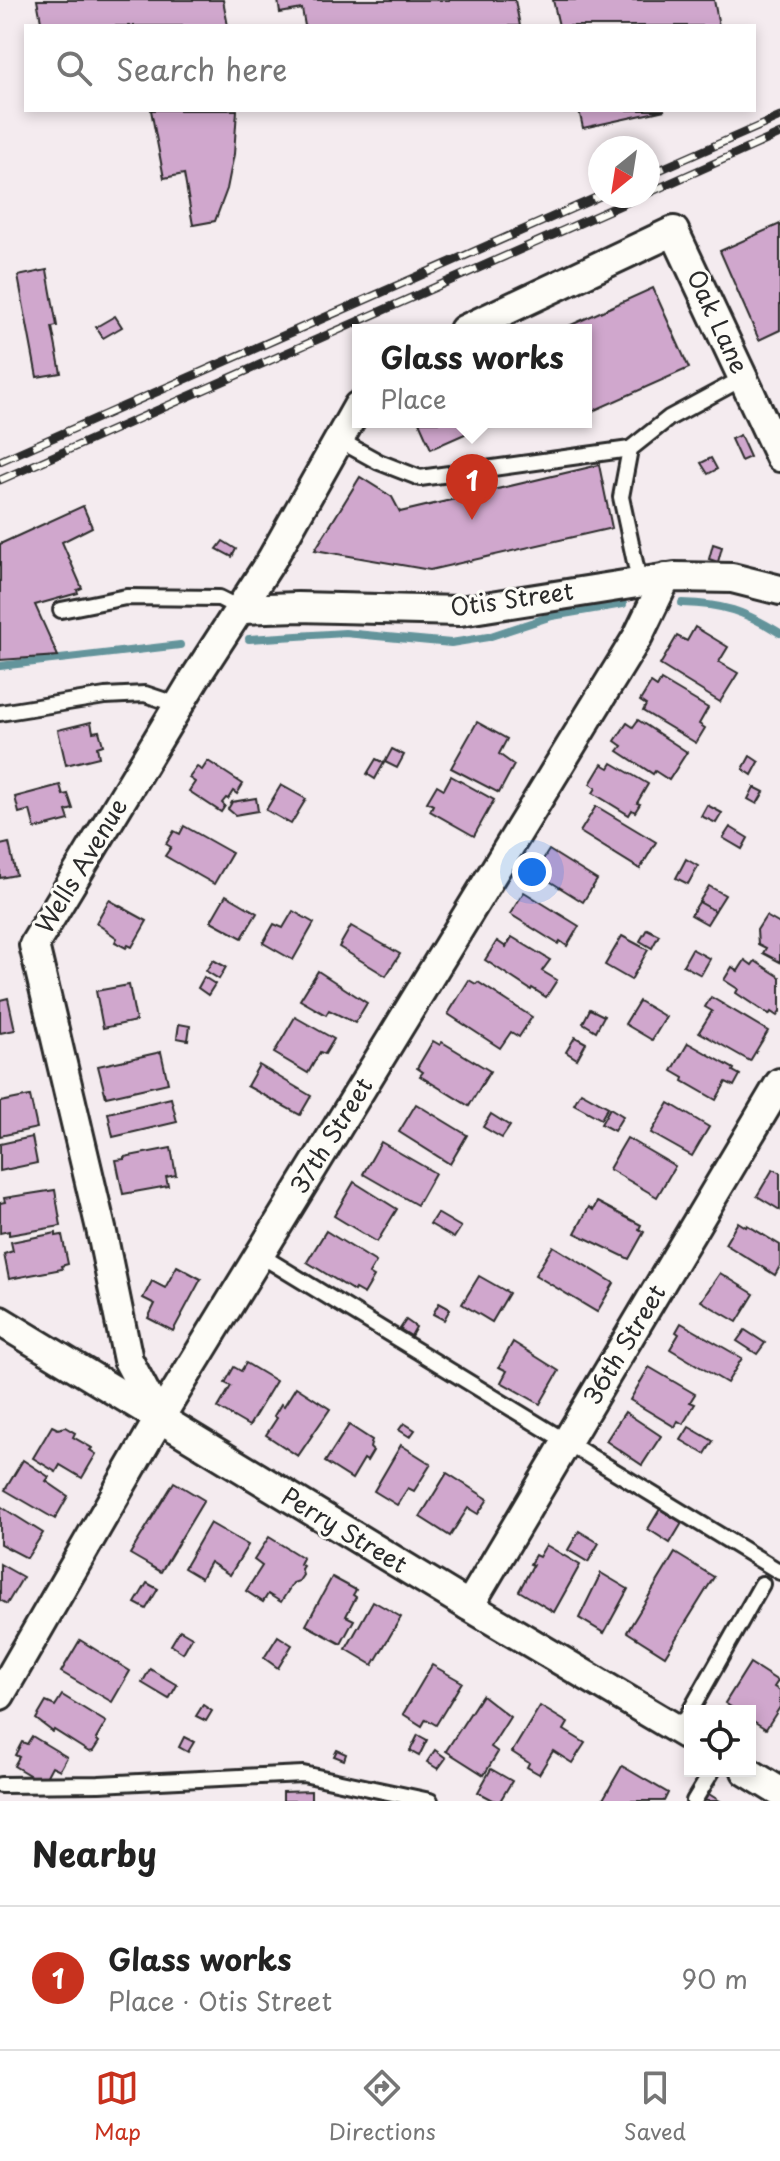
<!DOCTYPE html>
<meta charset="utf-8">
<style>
:root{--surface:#fff;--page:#f2f2f2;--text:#222;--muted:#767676;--line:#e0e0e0;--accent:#c8321e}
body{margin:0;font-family:"Playpen Sans",sans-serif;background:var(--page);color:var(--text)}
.controls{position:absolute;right:24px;bottom:24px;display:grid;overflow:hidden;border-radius:0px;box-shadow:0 4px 12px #0003}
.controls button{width:72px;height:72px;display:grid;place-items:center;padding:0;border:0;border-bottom:2px solid var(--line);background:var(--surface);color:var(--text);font:40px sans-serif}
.compass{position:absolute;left:588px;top:136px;width:72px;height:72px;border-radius:50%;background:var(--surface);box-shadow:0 4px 12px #0003;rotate:210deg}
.you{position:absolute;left:532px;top:872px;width:28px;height:28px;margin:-20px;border:6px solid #fff;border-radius:50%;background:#1a73e8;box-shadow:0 0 0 12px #1a73e833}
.badge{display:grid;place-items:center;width:52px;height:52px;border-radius:50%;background:var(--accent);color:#fff;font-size:26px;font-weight:700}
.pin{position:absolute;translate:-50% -66px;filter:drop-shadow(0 2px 4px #0008)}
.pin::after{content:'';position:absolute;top:42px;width:28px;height:24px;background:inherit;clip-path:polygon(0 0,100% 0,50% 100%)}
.popup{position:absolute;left:352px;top:324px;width:240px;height:104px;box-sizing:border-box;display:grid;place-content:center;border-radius:0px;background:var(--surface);filter:drop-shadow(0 2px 6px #0005);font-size:26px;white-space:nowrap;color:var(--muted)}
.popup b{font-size:30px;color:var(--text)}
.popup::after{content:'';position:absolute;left:50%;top:100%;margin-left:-16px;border:16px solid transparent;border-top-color:var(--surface)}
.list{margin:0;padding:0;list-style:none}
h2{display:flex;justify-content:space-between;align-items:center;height:104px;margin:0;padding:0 32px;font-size:34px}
h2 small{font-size:26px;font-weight:400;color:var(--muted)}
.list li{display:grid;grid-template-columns:52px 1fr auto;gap:24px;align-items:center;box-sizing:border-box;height:144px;padding:0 32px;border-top:2px solid var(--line)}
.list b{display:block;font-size:30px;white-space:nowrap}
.list p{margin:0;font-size:26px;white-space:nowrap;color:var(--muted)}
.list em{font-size:26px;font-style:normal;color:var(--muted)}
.icon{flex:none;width:44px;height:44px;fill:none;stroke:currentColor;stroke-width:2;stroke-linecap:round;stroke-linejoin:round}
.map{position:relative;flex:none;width:780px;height:1801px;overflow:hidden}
.search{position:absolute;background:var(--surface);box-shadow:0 4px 12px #0003;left:24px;right:24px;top:24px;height:88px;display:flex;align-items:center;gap:20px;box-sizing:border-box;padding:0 28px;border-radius:0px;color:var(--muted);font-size:30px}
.sheet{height:248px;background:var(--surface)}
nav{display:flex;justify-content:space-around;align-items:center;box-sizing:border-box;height:112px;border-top:2px solid var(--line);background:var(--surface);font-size:22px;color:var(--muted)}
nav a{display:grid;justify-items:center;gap:4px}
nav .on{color:var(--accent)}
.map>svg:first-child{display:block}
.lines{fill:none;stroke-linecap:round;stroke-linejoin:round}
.stream{stroke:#64949b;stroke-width:8}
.building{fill:#d0a7cd;stroke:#2b2b2b;stroke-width:2}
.lane-casing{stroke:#2b2b2b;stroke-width:20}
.street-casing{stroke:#2b2b2b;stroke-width:34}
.lane{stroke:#fdfcf7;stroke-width:14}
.street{stroke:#fdfcf7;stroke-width:28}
.rail-casing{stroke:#2b2b2b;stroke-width:9}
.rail{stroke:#fdfcf7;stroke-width:6;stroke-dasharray:18;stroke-linecap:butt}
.labels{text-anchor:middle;stroke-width:6;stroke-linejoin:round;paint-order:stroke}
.street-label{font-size:24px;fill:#2b2b2b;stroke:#fdfcf7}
</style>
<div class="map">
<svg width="780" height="1801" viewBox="0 0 780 1801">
<rect width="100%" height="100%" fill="#f4ebef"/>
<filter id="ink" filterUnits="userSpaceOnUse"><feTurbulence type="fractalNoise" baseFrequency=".0125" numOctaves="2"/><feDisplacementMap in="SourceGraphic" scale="16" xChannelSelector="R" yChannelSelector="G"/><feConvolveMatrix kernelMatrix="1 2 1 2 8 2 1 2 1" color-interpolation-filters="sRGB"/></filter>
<g filter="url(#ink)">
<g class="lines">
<g class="stream">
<path d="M682,603C723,604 744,611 780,633"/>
<polyline points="249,639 345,633 451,643 488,637 552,616 623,604"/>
<polyline points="0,666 180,645"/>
</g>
</g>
<g class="building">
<polygon points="37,0 223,0 228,26 42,26"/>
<polygon points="278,0 515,0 520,26 305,26 302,9 280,13"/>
<polygon points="553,0 714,0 719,26 559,26"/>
<polygon points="151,110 237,110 234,154 227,189 215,221 193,225 184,174 164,178"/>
<polygon points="579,110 665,110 583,128"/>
<polygon points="780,224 780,330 759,340 720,251"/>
<polygon points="47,270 57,326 52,327 61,373 37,377 18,276"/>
<polygon points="653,288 689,368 586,414 586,330 560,330"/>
<polygon points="115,316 122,327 103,338 96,327"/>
<polygon points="419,422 492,422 431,449"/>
<polygon points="740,435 750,457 741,461 731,439"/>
<polygon points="711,458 717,469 708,474 701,463"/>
<polygon points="599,465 612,528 430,570 315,550 360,477 392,497 400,512"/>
<polygon points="83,506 92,527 62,542 82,588 77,590 78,593 35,605 58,656 0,660 0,544"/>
<polygon points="223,541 236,549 232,557 217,549"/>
<polygon points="713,544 722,547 718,562 709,559"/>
<polygon points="695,627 728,647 719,662 738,673 720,702 660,665 677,636 687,641"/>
<polygon points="661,680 708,708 699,724 705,728 696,743 643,711 646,705 640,701 651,683 657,687"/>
<polygon points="638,720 687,752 669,780 655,771 653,774 618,751 622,746 615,741 627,723 633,727"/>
<polygon points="91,722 93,732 99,731 103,745 97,747 99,757 66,765 58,730"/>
<polygon points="477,722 507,739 499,754 514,765 499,793 451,768"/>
<polygon points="392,749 404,755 397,768 385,762"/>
<polygon points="750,756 759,762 752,775 743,769"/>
<polygon points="376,759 384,763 375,779 367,774"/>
<polygon points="208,761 243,784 237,794 233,791 228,799 226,798 222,803 225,806 221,812 189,791 195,782 189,778 197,767 202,770"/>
<polygon points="612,763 648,784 637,803 640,804 635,812 632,810 629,815 593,793 596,788 590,784 602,764 609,768"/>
<polygon points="451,776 494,800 474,836 430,811 433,805 427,802 437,785 444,789"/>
<polygon points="60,785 63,795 68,794 73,809 66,811 69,820 35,829 30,810 19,813 15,797"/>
<polygon points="281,785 306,799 291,824 266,810"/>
<polygon points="754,787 764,792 757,804 748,799"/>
<polygon points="256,798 258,811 235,815 228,809 232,802"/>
<polygon points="707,805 722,813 716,823 701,816"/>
<polygon points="596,806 656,842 640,869 580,832"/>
<polygon points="184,826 232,853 214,884 165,856 171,847 166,844 174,831 180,834"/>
<polygon points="730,827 748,838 742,849 723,838"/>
<polygon points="9,843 16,875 0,878 0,845"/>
<polygon points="549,850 597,880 583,902 535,872"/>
<polygon points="686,859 698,866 688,884 676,878"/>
<polygon points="709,886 725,895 715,911 699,902"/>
<polygon points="524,892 579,926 567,946 560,941 558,944 510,914"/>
<polygon points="226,895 257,913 242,938 211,921"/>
<polygon points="109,900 147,921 132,947 128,945 126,948 115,942 117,938 96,923"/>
<polygon points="699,902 715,911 707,924 691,915"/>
<polygon points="293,911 314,923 293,960 263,943 274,924 283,928"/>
<polygon points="766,916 780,924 780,962 763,953 766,948 758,944 757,930"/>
<polygon points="351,926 400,954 386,976 339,947"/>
<polygon points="647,929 659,935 652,948 640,941"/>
<polygon points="622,936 648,950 631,980 605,965"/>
<polygon points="512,937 550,960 542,971 557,980 546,997 532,988 531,990 485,960 497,941 506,947"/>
<polygon points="692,949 710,959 701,975 683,965"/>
<polygon points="213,960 226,967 219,979 206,971"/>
<polygon points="745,960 752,965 755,961 780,977 780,1012 777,1016 771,1012 769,1015 736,993 738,989 724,980 732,967 738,971"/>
<polygon points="318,971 367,1003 355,1023 329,1010 326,1015 300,1000"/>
<polygon points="204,977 215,984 208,995 198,988"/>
<polygon points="469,980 476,984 478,982 532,1017 519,1037 511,1032 500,1048 448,1014"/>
<polygon points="129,985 136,1021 103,1028 96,991"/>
<polygon points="711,997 768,1031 750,1061 699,1032 712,1011 705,1007"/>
<polygon points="8,998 15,1030 0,1033 0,1000"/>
<polygon points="639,1001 666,1017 652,1040 625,1024"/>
<polygon points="590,1009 604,1016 596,1031 583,1023"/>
<polygon points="295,1017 334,1039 325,1054 320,1052 308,1073 274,1053"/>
<polygon points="179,1024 190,1026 188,1040 177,1038"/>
<polygon points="575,1037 586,1043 577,1059 566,1052"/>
<polygon points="433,1041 440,1045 442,1042 490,1071 469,1106 420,1076 423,1072 417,1068"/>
<polygon points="688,1043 734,1069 733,1071 740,1075 734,1086 726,1082 716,1100 683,1081 684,1078 672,1071"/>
<polygon points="161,1052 168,1083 106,1097 98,1066"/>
<polygon points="259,1065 311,1096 300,1115 247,1086"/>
<polygon points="581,1092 608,1107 601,1119 574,1104"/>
<polygon points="30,1096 37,1128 0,1136 0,1102"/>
<polygon points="171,1098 177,1122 113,1137 108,1113"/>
<polygon points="669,1103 709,1127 692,1156 651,1133"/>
<polygon points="416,1104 467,1135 450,1164 399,1132"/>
<polygon points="610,1108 623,1116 614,1131 601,1124"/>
<polygon points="491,1114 510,1126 502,1138 483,1127"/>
<polygon points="32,1137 37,1163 0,1171 0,1144"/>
<polygon points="627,1138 675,1166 657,1197 609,1169"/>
<polygon points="381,1142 435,1173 417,1205 363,1174"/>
<polygon points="171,1148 176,1175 166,1177 168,1186 123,1194 116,1160 124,1159 124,1157"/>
<polygon points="773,1169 780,1173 780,1210 757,1196"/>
<polygon points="354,1182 397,1209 377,1242 334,1216"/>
<polygon points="55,1190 61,1226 9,1235 9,1231 0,1233 0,1203 5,1202 4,1198"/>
<polygon points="597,1202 641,1225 639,1229 644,1232 629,1259 575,1233 589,1207 593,1210"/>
<polygon points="437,1213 461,1227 454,1238 430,1224"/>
<polygon points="738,1222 746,1227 747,1225 780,1245 780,1266 775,1275 725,1244"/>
<polygon points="326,1231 376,1262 369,1274 374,1277 364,1294 355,1289 354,1291 307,1262"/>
<polygon points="56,1233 56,1236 62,1235 68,1264 61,1266 62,1269 9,1279 4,1254 13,1251 11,1242"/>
<polygon points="553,1246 614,1283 597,1312 535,1275"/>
<polygon points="177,1266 201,1279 173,1331 148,1318 155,1304 143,1298 152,1281 165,1288"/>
<polygon points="720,1273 754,1294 737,1322 701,1301"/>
<polygon points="479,1276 509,1293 492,1322 462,1304"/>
<polygon points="439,1303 450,1309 444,1320 433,1314"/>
<polygon points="406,1320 416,1327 411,1336 400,1329"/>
<polygon points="681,1323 742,1358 727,1383 670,1349 679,1334 676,1332"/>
<polygon points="745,1330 765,1343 757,1354 737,1341"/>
<polygon points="513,1342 559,1371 540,1404 501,1382 507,1371 499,1367"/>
<polygon points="246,1363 276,1381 249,1426 218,1408 231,1386 225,1383 234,1367 241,1371"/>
<polygon points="649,1367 695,1394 690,1402 695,1404 683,1424 678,1421 675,1427 630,1400"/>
<polygon points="296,1387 330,1409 298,1456 266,1435 277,1418 274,1416 281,1404 284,1406"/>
<polygon points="625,1412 661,1436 642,1465 606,1441"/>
<polygon points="404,1423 415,1430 410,1437 399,1430"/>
<polygon points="349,1425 372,1440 370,1448 373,1451 367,1461 364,1459 352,1479 325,1462"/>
<polygon points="52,1426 58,1429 65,1427 75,1433 73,1437 92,1448 90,1450 96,1454 82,1478 60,1465 56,1472 33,1458"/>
<polygon points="689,1427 713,1441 705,1454 681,1440"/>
<polygon points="401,1445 431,1464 414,1491 408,1488 397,1505 374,1491"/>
<polygon points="23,1460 49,1477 46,1481 68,1496 55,1519 5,1490"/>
<polygon points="447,1473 488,1499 478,1514 468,1508 450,1536 420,1517"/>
<polygon points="174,1482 204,1500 161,1572 130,1554"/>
<polygon points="0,1506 43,1533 27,1558 0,1544"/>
<polygon points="660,1509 682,1523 670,1543 648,1529"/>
<polygon points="210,1523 248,1545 230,1575 210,1562 201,1578 184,1568"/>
<polygon points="579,1531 599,1543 588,1562 568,1550"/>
<polygon points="269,1537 303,1558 300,1564 303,1566 301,1569 303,1575 299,1581 293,1583 281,1602 268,1594 263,1602 246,1591 262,1566 254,1560"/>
<polygon points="546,1545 580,1565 554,1612 519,1591 533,1565 530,1564 535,1555 539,1557"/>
<polygon points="675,1553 714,1577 665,1656 627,1632"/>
<polygon points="0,1564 23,1577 7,1604 0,1600"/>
<polygon points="601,1573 628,1589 604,1633 579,1618"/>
<polygon points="332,1577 356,1590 353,1595 356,1597 346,1616 354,1620 341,1644 306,1625"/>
<polygon points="147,1583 158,1589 146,1609 135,1603"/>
<polygon points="373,1601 401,1617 373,1665 346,1649"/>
<polygon points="180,1630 192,1637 183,1653 171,1645"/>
<polygon points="278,1636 292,1645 278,1668 264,1658"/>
<polygon points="80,1640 130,1671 112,1702 61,1672"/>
<polygon points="750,1663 778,1681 774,1687 780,1691 780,1707 766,1729 750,1719 750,1711 737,1711 725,1703"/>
<polygon points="432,1665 462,1682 436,1725 426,1719 422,1726 403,1714"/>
<polygon points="150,1669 177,1685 169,1699 142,1683"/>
<polygon points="62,1695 106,1722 96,1739 99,1742 93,1751 89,1752 54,1730 53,1732 36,1719 46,1702 55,1706"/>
<polygon points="482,1695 510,1717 491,1747 498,1752 484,1775 446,1751"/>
<polygon points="203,1705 212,1711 206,1721 196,1716"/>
<polygon points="540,1706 568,1723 564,1730 585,1743 572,1763 553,1751 539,1774 527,1767 529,1763 512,1752"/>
<polygon points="418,1735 427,1740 419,1756 410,1751"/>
<polygon points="32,1736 67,1757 60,1770 52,1766 43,1783 14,1766 19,1757 15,1755 22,1742 27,1744"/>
<polygon points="184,1737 194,1742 188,1752 179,1747"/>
<polygon points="337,1750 346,1754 344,1760 334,1756"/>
<polygon points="435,1750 446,1758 438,1769 427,1762"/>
<polygon points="622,1766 668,1793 664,1801 602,1801"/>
<polygon points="491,1769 512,1781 500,1801 495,1801 478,1792"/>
<polygon points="311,1791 311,1801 283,1801 283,1792"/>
<polygon points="704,1791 720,1801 699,1801"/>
</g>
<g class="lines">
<g class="lane-casing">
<g id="lane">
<polyline points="339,440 379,462 420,478 630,449"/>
<polyline points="639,581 621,497 630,449 669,418 743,378"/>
<polyline points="61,610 126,597 219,598 241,609"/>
<polyline points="0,713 105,696 145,694 178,705"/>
<polyline points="260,1255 780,1572"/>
<polyline points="679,1731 762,1584"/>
<polyline points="0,1785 99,1784 303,1774 430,1801"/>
<polyline points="694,1801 712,1771"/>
</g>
</g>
<g class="street-casing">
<g id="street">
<polyline points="464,330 674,231 780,457"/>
<polyline points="241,609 298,607 460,611 675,577 732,578 780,590"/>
<polyline points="0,1321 469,1606 690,1737"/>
<polyline points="159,1419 128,1360 102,1233 34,945 195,678 272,559 358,406"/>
<polyline points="469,1606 780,1083"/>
<polyline points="0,1695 159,1419 638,636 666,578"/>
<polyline points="746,1771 780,1792"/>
</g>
</g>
<use href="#lane" class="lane"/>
<use href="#street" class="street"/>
<g class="rail-casing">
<g id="rail">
<polyline points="648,175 780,117"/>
<polyline points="648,193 780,134"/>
<polyline points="0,461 600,196"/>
<polyline points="0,480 641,196"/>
</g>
</g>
<use href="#rail" class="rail"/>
</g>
</g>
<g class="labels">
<g class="street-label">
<text transform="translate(717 322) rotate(65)" y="8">Oak Lane</text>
<text transform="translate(512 600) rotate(-8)" y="8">Otis Street</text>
<text transform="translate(82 866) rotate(-59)" y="8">Wells Avenue</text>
<text transform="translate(332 1136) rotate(-58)" y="8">37th Street</text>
<text transform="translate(625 1345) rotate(-59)" y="8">36th Street</text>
<text transform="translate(344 1531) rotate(31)" y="8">Perry Street</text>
</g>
</g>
</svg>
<div class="controls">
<button><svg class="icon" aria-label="locate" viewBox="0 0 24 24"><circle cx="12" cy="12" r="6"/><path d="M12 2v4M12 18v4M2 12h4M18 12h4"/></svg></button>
</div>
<svg class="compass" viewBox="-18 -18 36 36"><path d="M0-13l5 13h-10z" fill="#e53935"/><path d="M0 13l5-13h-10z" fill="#767676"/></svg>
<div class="you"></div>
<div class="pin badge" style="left:472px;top:520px">1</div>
<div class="popup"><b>Glass works</b>Place</div>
<div class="search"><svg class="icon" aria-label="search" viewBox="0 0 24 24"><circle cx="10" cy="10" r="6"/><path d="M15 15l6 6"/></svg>Search here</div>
</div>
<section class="sheet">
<h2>Nearby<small></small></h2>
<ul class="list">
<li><span class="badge">1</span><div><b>Glass works</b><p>Place · Otis Street</p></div><em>90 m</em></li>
</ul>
</section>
<nav>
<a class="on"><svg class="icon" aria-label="map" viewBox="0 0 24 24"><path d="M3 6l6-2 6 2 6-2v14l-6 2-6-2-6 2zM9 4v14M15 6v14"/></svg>Map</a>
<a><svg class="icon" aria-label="directions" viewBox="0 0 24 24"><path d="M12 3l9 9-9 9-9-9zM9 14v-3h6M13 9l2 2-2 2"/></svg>Directions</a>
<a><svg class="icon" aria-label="saved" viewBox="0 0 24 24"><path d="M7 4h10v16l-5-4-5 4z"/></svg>Saved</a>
</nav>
